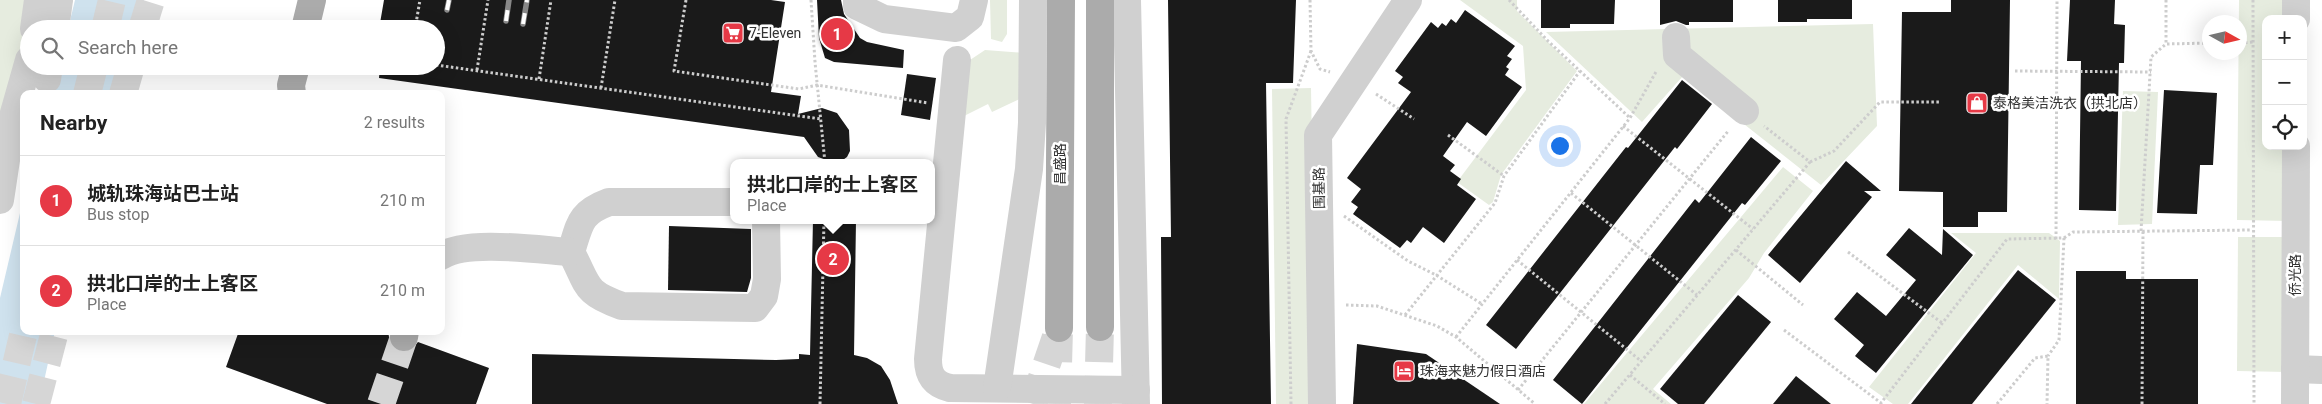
<!DOCTYPE html>
<meta charset="utf-8">
<style>
:root{--surface:#fff;--page:#f2f2f2;--text:#222;--muted:#767676;--line:#e0e0e0;--accent:#e63946}
body{margin:0;font-family:Roboto,"Noto Sans SC",sans-serif;background:var(--page);color:var(--text)}
.controls{position:absolute;right:15px;top:15px;display:grid;overflow:hidden;border-radius:10px;box-shadow:0 5px 20px #0002}
.controls button{width:45px;height:45px;display:grid;place-items:center;padding:0;border:0;border-bottom:1px solid var(--line);background:var(--surface);color:var(--text);font:25px sans-serif}
.compass{position:absolute;left:2202px;top:15px;width:45px;height:45px;border-radius:50%;background:var(--surface);box-shadow:0 5px 20px #0002;rotate:98deg}
.you{position:absolute;left:1559px;top:145px;width:18px;height:18px;margin:-12px;border:4px solid #fff;border-radius:50%;background:#1a73e8;box-shadow:0 0 0 8px #1a73e833}
.badge{display:grid;place-items:center;width:32px;height:32px;border-radius:50%;background:var(--accent);color:#fff;font-size:16px;font-weight:700}
.pin{position:absolute;translate:-50% -50%;border:2px solid #fff;box-shadow:0 1px 5px #0006}
.popup{position:absolute;left:730px;top:159px;width:205px;height:65px;box-sizing:border-box;display:grid;place-content:center;border-radius:10px;background:var(--surface);filter:drop-shadow(0 1px 4px #0005);font-size:16px;white-space:nowrap;color:var(--muted)}
.popup b{font-size:19px;color:var(--text)}
.popup::after{content:'';position:absolute;left:50%;top:100%;margin-left:-10px;border:10px solid transparent;border-top-color:var(--surface)}
.list{margin:0;padding:0;list-style:none}
h2{display:flex;justify-content:space-between;align-items:center;height:65px;margin:0;padding:0 20px;font-size:21px}
h2 small{font-size:16px;font-weight:400;color:var(--muted)}
.list li{display:grid;grid-template-columns:32px 1fr auto;gap:15px;align-items:center;box-sizing:border-box;height:90px;padding:0 20px;border-top:1px solid var(--line)}
.list b{display:block;font-size:19px;white-space:nowrap}
.list p{margin:0;font-size:16px;white-space:nowrap;color:var(--muted)}
.list em{font-size:16px;font-style:normal;color:var(--muted)}
.icon{flex:none;width:28px;height:28px;fill:none;stroke:currentColor;stroke-width:2;stroke-linecap:round;stroke-linejoin:round}
.map{position:relative;flex:none;width:2322px;height:404px;overflow:hidden}
.search{position:absolute;background:var(--surface);box-shadow:0 5px 20px #0002;left:20px;top:20px;width:425px;height:55px;display:flex;align-items:center;gap:12px;box-sizing:border-box;padding:0 18px;border-radius:28px;color:var(--muted);font-size:19px}
.panel{position:absolute;background:var(--surface);box-shadow:0 5px 20px #0002;left:20px;top:90px;width:425px;height:245px;border-radius:10px}
.map>svg:first-child{display:block}
.green{fill:#e6ecdf}
.water{fill:#cfe2ee}
.building{fill:#1a1a1a}
.lines{fill:none;stroke-linecap:round;stroke-linejoin:round}
.minor-tunnel{stroke:#d6d6d6;stroke-width:28;stroke-dasharray:28 14;stroke-linecap:butt}
.major-tunnel{stroke:#d6d6d6;stroke-width:28;stroke-dasharray:28 14;stroke-linecap:butt}
.highway-tunnel{stroke:#d6d6d6;stroke-width:28;stroke-dasharray:28 14;stroke-linecap:butt}
.path{stroke:#cdcdcd;stroke-width:3;stroke-dasharray:2.5 2.5;stroke-linecap:butt}
.minor{stroke:#d0d0d0;stroke-width:28}
.major{stroke:#ababab;stroke-width:28}
.rail-casing{stroke:#888;stroke-width:5.5}
.rail{stroke:#fff;stroke-width:4;stroke-dasharray:11;stroke-linecap:butt}
.labels{text-anchor:middle;stroke-width:5;stroke-linejoin:round;paint-order:stroke}
.poi-label{font-size:14px;fill:#333;stroke:#fff;text-anchor:start}
.street-label{font-size:14px;fill:#333;stroke:#fff}
</style>
<div class="map">
<svg width="2322" height="404" viewBox="0 0 2322 404">
<rect width="100%" height="100%" fill="#fff"/>
<g class="green">
<polygon points="0,0 28,0 20,57 0,123"/>
<polygon points="990,0 1007,0 1007,34 1002,42 991,39"/>
<polygon points="1460,0 1517,0 1517,11 1577,71 1501,175 1493,202 1489,205 1457,182 1526,90 1523,46"/>
<polygon points="2239,0 2290,0 2290,19 2266,19 2266,146 2289,146 2288,221 2237,220"/>
<polygon points="1873,24 1877,126 1821,185 1683,76 1642,122 1546,32"/>
<polygon points="985,50 1025,53 1026,96 992,112 988,104 958,119 964,64"/>
<polygon points="1311,88 1316,404 1276,404 1272,89"/>
<polygon points="2123,91 2158,92 2152,224 2118,225"/>
<polygon points="1783,167 1813,191 1764,253 1749,278 1653,389 1671,404 1584,404"/>
<polygon points="1951,233 2049,233 2060,241 2059,299 2018,265 1908,404 1893,404 1869,387 1976,253"/>
<polygon points="2238,237 2288,237 2287,372 2237,371"/>
</g>
<g class="water">
<polygon points="75,0 144,0 135,29 68,29"/>
<polygon points="58,66 124,66 116,94 51,94"/>
<polygon points="24,196 24,331 55,331 39,404 0,404 0,298"/>
</g>
<g class="building">
<polygon points="384,0 771,0 785,2 771,92 801,96 798,114 822,108 837,113 849,130 850,151 847,157 840,162 832,162 818,157 804,137 379,78 380,66 436,66 436,29 379,29"/>
<polygon points="817,0 841,0 844,14 860,38 867,42 904,50 903,68 834,62 825,58 819,38"/>
<polygon points="1168,0 1296,0 1293,83 1266,83 1271,404 1162,404 1161,237 1171,237"/>
<polygon points="1541,0 1615,0 1614,24 1570,24 1570,28 1541,28"/>
<polygon points="1660,0 1733,0 1733,22 1689,22 1689,25 1686,25 1676,21 1660,25"/>
<polygon points="1778,0 1852,0 1852,19 1807,19 1807,22 1778,22"/>
<polygon points="1951,0 2010,0 2007,212 1978,212 1978,227 1943,227 1943,192 1899,191 1902,12 1951,12"/>
<polygon points="2070,0 2115,0 2114,24 2125,25 2124,63 2119,63 2116,211 2079,210 2081,61 2067,61"/>
<polygon points="1465,10 1515,46 1507,56 1512,59 1506,67 1509,69 1505,75 1522,87 1486,136 1467,122 1443,156 1455,165 1450,171 1461,179 1457,185 1476,199 1444,243 1423,227 1411,243 1407,240 1400,248 1353,214 1358,207 1351,202 1361,189 1347,178 1411,92 1398,83 1403,77 1395,71 1431,22 1438,28 1442,23 1446,26 1451,19 1456,23"/>
<polygon points="907,74 936,78 930,120 901,115"/>
<polygon points="1682,80 1712,104 1677,149 1675,147 1516,349 1486,325 1626,147 1628,148"/>
<polygon points="2164,90 2217,93 2213,165 2200,165 2197,214 2157,213"/>
<polygon points="1751,137 1781,161 1745,205 1742,203 1582,404 1553,380 1695,199 1699,203"/>
<polygon points="1846,161 1881,191 1864,191 1872,197 1800,283 1768,255"/>
<polygon points="813,220 856,220 854,355 867,358 881,366 890,380 898,404 532,404 532,354 776,360 799,359 799,354 810,355"/>
<polygon points="669,226 751,229 751,278 747,292 668,290"/>
<polygon points="1909,228 1942,255 1943,229 1973,255 1876,373 1855,356 1864,345 1834,319 1857,292 1886,316 1916,280 1886,255"/>
<polygon points="2018,270 2056,300 1972,404 1911,404"/>
<polygon points="2076,271 2126,271 2126,279 2198,279 2198,404 2076,404"/>
<polygon points="1738,295 1771,322 1704,404 1678,404 1660,389"/>
<polygon points="239,331 388,331 390,343 394,349 401,352 410,351 418,342 489,368 476,404 327,404 226,367"/>
<polygon points="1357,344 1426,354 1500,404 1353,404"/>
<polygon points="1796,376 1831,404 1773,404"/>
</g>
<g class="lines">
<polyline class="minor-tunnel" points="1033,404 1059,328"/>
<g class="major-tunnel">
<polyline points="381,404 404,337"/>
<polyline points="1057,404 1059,328"/>
<polyline points="1098,404 1100,327"/>
</g>
<g class="highway-tunnel">
<polyline points="105,29 112,0"/>
<polyline points="142,29 151,0"/>
<polyline points="87,94 94,66"/>
<polyline points="123,94 131,66"/>
<polyline points="7,404 24,331"/>
<polyline points="36,404 55,331"/>
</g>
<g class="path">
<polyline points="686,0 674,71 799,89 817,85 928,103"/>
<polyline points="811,0 815,62 825,163"/>
<polyline points="1310,0 1311,51 1320,69 1330,72"/>
<polyline points="1509,0 1548,41 1630,118"/>
<polyline points="2166,0 2166,44 2210,43"/>
<polyline points="2253,0 2254,404"/>
<polyline points="415,29 420,0"/>
<polyline points="2240,43 2253,42"/>
<polyline points="436,65 821,119"/>
<polyline points="477,70 488,0"/>
<polyline points="2015,71 2151,72"/>
<polyline points="539,79 551,0"/>
<polyline points="601,88 615,0"/>
<polyline points="1376,94 1414,119"/>
<polyline points="1623,126 1753,229"/>
<polyline points="1448,135 1504,176"/>
<polyline points="1810,162 1834,151 1880,102 1939,102"/>
<polyline points="1571,193 1697,295"/>
<polyline points="1344,216 1408,261 1436,275 1482,304"/>
<polyline points="2141,231 2151,57 2166,44"/>
<polyline points="2064,238 2073,232 2252,230"/>
<polyline points="2056,239 2057,0"/>
<polyline points="1736,250 1803,305"/>
<polyline points="1848,252 1942,323"/>
<polyline points="1517,260 1641,361"/>
<polyline points="1346,305 1377,306 1437,326 1456,337 1535,404"/>
<polyline points="1405,315 1495,203 1504,176 1580,71"/>
<polyline points="1784,330 1881,403 2007,239 2064,238 2059,340 2048,356"/>
<polyline points="1456,337 1630,118 1657,70"/>
<polyline points="1630,375 1665,404"/>
<polyline points="1518,390 1729,130"/>
<polyline points="820,404 824,220"/>
<polyline points="1291,404 1286,119 1311,51"/>
<polyline points="1605,404 1810,162 1764,126"/>
<polyline points="1997,404 2035,358 2048,356 2047,404"/>
<polyline points="2142,404 2143,231"/>
</g>
<g class="minor">
<polyline points="857,0 857,6 884,19 956,28 970,17 974,0"/>
<polyline points="1127,0 1136,404"/>
<polyline points="2296,19 2296,0"/>
<polyline points="34,29 38,0"/>
<polyline points="55,29 59,0"/>
<polyline points="1676,37 1677,55 1745,111"/>
<path d="M957,60L928,359C928,375 933,384 950,388L1136,390"/>
<polyline points="47,79 49,66"/>
<polyline points="0,200 12,120 29,60"/>
<path d="M734,202H609C579,213 580,224 571,252C589,286 583,292 622,306L755,308L764,296L767,279L766,220"/>
<path d="M441,256C467,239 539,250 571,252"/>
<polyline points="2295,369 2322,370"/>
<polyline points="997,388 1029,169 1032,123 1033,0"/>
<polyline points="1322,404 1318,135 1408,0"/>
<polyline points="2295,404 2296,146"/>
</g>
<g class="major">
<polyline points="1100,0 1100,327"/>
<polyline points="305,29 312,0"/>
<polyline points="292,94 291,85 296,66"/>
<polyline points="1059,328 1061,0"/>
<polyline points="404,337 405,331"/>
</g>
<g class="rail-casing">
<g id="rail">
<polyline points="447,10 449,0"/>
<polyline points="506,21 509,0"/>
<polyline points="523,24 527,0"/>
</g>
</g>
<use href="#rail" class="rail"/>
</g>
<defs>
<g id="supermarket-square" transform="scale(1.125)"><rect x="-9" y="-9" width="18" height="18" rx="4" fill="#e63946" stroke="#fff"/><path d="M-6-5.5h2.5l.6 2H6L4.5 2H-2.5L-4.4-4H-6ZM-1.5 3.2a1.3 1.3 0 1 0 .1 0ZM3 3.2a1.3 1.3 0 1 0 .1 0Z" fill="#fff"/></g>
<g id="shop-square" transform="scale(1.125)"><rect x="-9" y="-9" width="18" height="18" rx="4" fill="#e63946" stroke="#fff"/><path d="M-5-2.5h2.3a2.7 3.5 0 0 1 5.4 0H5L5.5 6h-11ZM-1.5-2.5h3a1.5 2.3 0 0 0-3 0Z" fill="#fff"/></g>
<g id="hotel-square" transform="scale(1.125)"><rect x="-9" y="-9" width="18" height="18" rx="4" fill="#e63946" stroke="#fff"/><path d="M-6-4.5h1.5V1H6V5H4.5V3h-9V5H-6ZM-4 0a1.8 1.8 0 1 1 3.6 0ZM.5 0V-2.5h3Q6-2.5 6 0Z" fill="#fff"/></g>
</defs>
<g fill-rule="evenodd">
<use href="#supermarket-square" x="733" y="33"/>
<use href="#shop-square" x="1977" y="103"/>
<use href="#hotel-square" x="1404" y="371"/>
</g>
<g class="labels">
<g class="poi-label">
<text x="749" y="38">7-Eleven</text>
<text x="1993" y="108">泰格美洁洗衣（拱北店）</text>
<text x="1420" y="376">珠海来魅力假日酒店</text>
</g>
<g class="street-label">
<text transform="translate(1060 164) rotate(-90)" y="5">昌盛路</text>
<text transform="translate(1319 188) rotate(-91)" y="5">围基路</text>
<text transform="translate(2295 275) rotate(-90)" y="5">侨光路</text>
</g>
</g>
</svg>
<div class="controls">
<button>+</button>
<button>−</button>
<button><svg class="icon" aria-label="locate" viewBox="0 0 24 24"><circle cx="12" cy="12" r="6"/><path d="M12 2v4M12 18v4M2 12h4M18 12h4"/></svg></button>
</div>
<svg class="compass" viewBox="-18 -18 36 36"><path d="M0-13l5 13h-10z" fill="#e53935"/><path d="M0 13l5-13h-10z" fill="#767676"/></svg>
<div class="you"></div>
<div class="pin badge" style="left:837px;top:34px">1</div>
<div class="pin badge" style="left:833px;top:259px">2</div>
<div class="popup"><b>拱北口岸的士上客区</b>Place</div>
<div class="search"><svg class="icon" aria-label="search" viewBox="0 0 24 24"><circle cx="10" cy="10" r="6"/><path d="M15 15l6 6"/></svg>Search here</div>
<section class="panel">
<h2>Nearby<small>2 results</small></h2>
<ul class="list">
<li><span class="badge">1</span><div><b>城轨珠海站巴士站</b><p>Bus stop</p></div><em>210 m</em></li>
<li><span class="badge">2</span><div><b>拱北口岸的士上客区</b><p>Place</p></div><em>210 m</em></li>
</ul>
</section>
</div>
